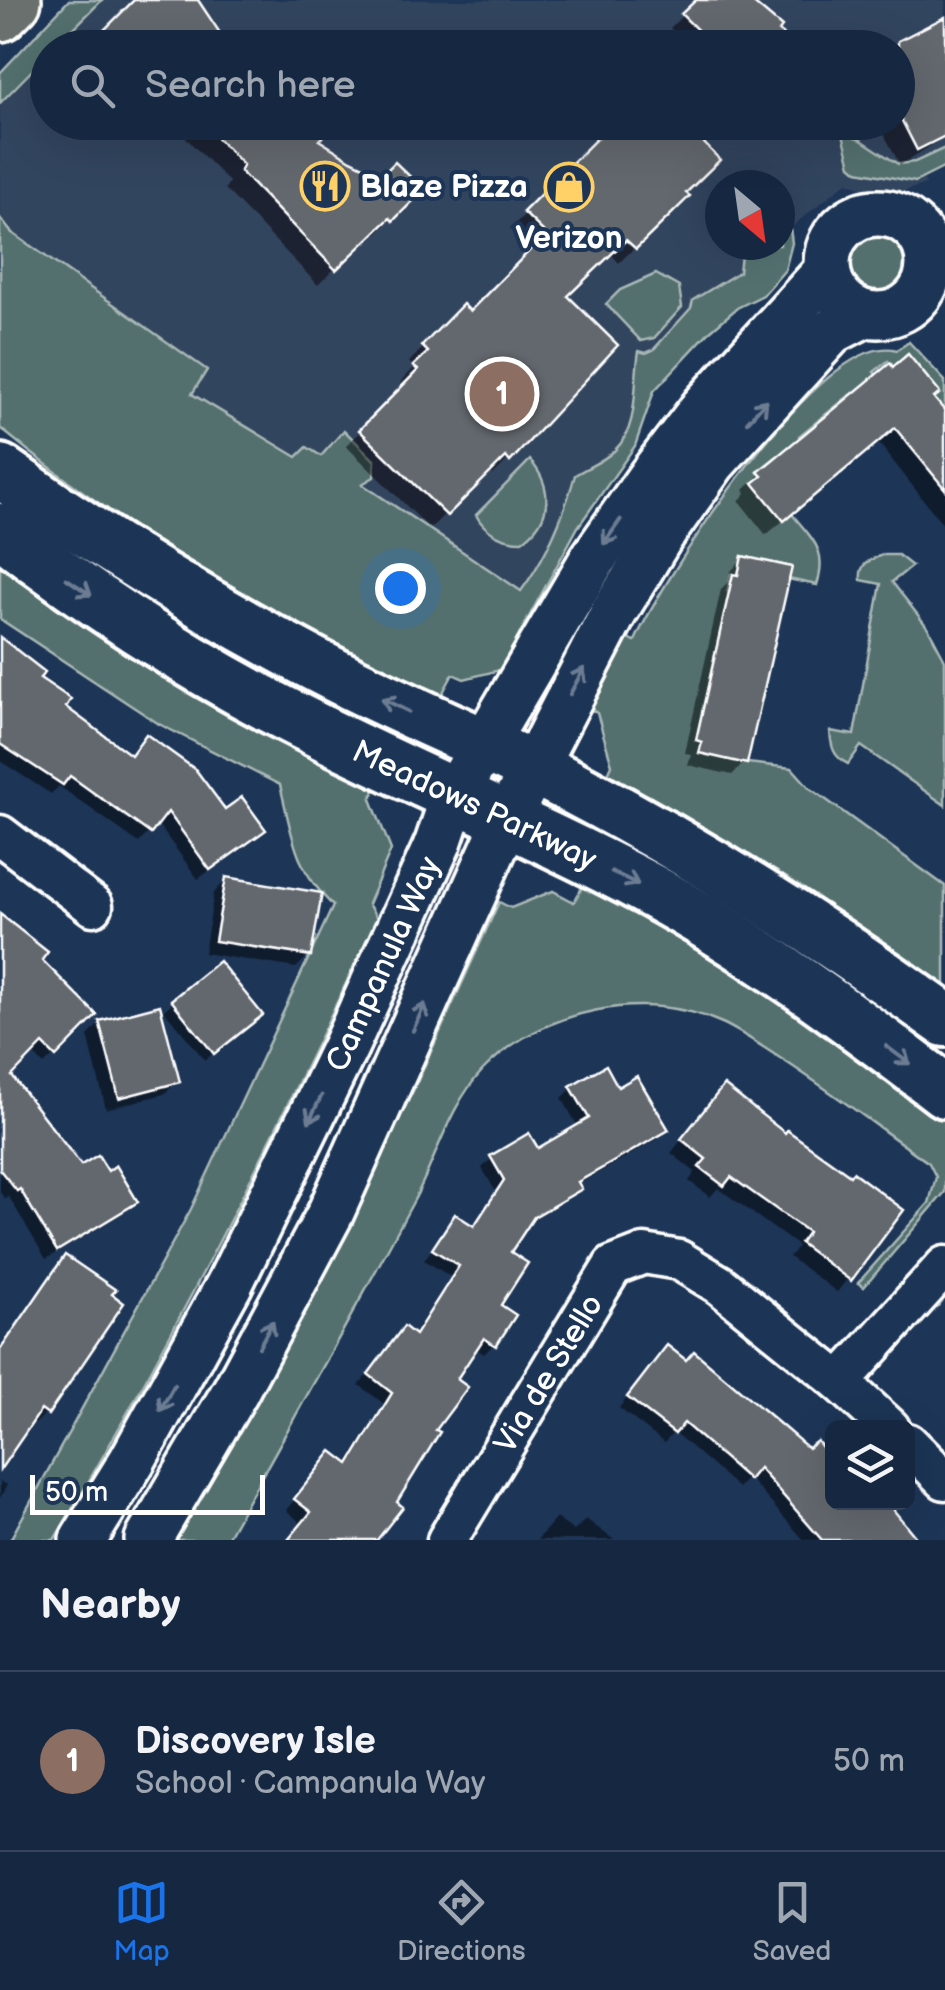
<!DOCTYPE html>
<meta charset="utf-8">
<style>
:root{--surface:#162841;--page:#1f3048;--text:#f1f3f6;--muted:#9ea6b1;--line:#35445a;--accent:#1a73e8}
body{margin:0;font-family:"Balsamiq Sans",sans-serif;background:var(--page);color:var(--text)}
.controls{position:absolute;right:30px;bottom:30px;display:grid;overflow:hidden;border-radius:15px;box-shadow:0 10px 40px #0002}
.controls button{width:90px;height:90px;display:grid;place-items:center;padding:0;border:0;border-bottom:2px solid var(--line);background:var(--surface);color:var(--text);font:50px sans-serif}
.compass{position:absolute;left:705px;top:170px;width:90px;height:90px;border-radius:50%;background:var(--surface);box-shadow:0 10px 40px #0002;rotate:151deg}
.scale{position:absolute;left:30px;bottom:25px;width:235px;box-sizing:border-box;padding-left:10px;border:5px solid #fff;border-top:0;font-size:28px;line-height:35px;white-space:nowrap;color:#fff;-webkit-text-stroke:8px #1d3557;paint-order:stroke}
.you{position:absolute;left:400px;top:588px;width:35px;height:35px;margin:-25px;border:8px solid #fff;border-radius:50%;background:#1a73e8;box-shadow:0 0 0 15px #1a73e833}
.badge{display:grid;place-items:center;width:65px;height:65px;border-radius:50%;background:var(--accent);color:#fff;font-size:32px;font-weight:700}
.pin{position:absolute;translate:-50% -50%;border:5px solid #fff;box-shadow:0 2px 10px #0006}
.list{margin:0;padding:0;list-style:none}
h2{display:flex;justify-content:space-between;align-items:center;height:130px;margin:0;padding:0 40px;font-size:42px}
h2 small{font-size:32px;font-weight:400;color:var(--muted)}
.list li{display:grid;grid-template-columns:65px 1fr auto;gap:30px;align-items:center;box-sizing:border-box;height:180px;padding:0 40px;border-top:2px solid var(--line)}
.list b{display:block;font-size:38px;white-space:nowrap}
.list p{margin:0;font-size:32px;white-space:nowrap;color:var(--muted)}
.list em{font-size:32px;font-style:normal;color:var(--muted)}
.icon{flex:none;width:55px;height:55px;fill:none;stroke:currentColor;stroke-width:2;stroke-linecap:round;stroke-linejoin:round}
.map{position:relative;flex:none;width:945px;height:1540px;overflow:hidden}
.search{position:absolute;background:var(--surface);box-shadow:0 10px 40px #0002;left:30px;right:30px;top:30px;height:110px;display:flex;align-items:center;gap:25px;box-sizing:border-box;padding:0 35px;border-radius:55px;color:var(--muted);font-size:38px}
.sheet{height:310px;background:var(--surface)}
nav{display:flex;justify-content:space-around;align-items:center;box-sizing:border-box;height:140px;border-top:2px solid var(--line);background:var(--surface);font-size:28px;color:var(--muted)}
nav a{display:grid;justify-items:center;gap:5px}
nav .on{color:var(--accent)}
.map>svg:first-child{display:block}
.built{fill:#32445e;fill-rule:evenodd}
.green{fill:#53706e;stroke:#a9b8b6;stroke-width:2.5}
.shadow{fill:#0007}
.building{fill:#64686e;stroke:#fff;stroke-width:2.5}
.lines{fill:none;stroke-linecap:round;stroke-linejoin:round}
.minor-casing{stroke:#fff;stroke-width:45}
.tertiary-casing{stroke:#fff;stroke-width:52}
.secondary-casing{stroke:#fff;stroke-width:60}
.primary-casing{stroke:#fff;stroke-width:62}
.minor{stroke:#1d3557;stroke-width:38}
.tertiary{stroke:#1d3557;stroke-width:45}
.secondary{stroke:#1d3557;stroke-width:52}
.primary{stroke:#6a706d;stroke-width:55}
.oneway{stroke:#6c7c92}
.labels{text-anchor:middle;stroke-width:8;stroke-linejoin:round;paint-order:stroke}
.poi-label{font-size:32px;font-weight:bold;fill:#fff;stroke:#1d3557;text-anchor:start}
.street-label{font-size:32px;fill:#fff;stroke:#1d3557}
</style>
<div class="map">
<svg width="945" height="1540" viewBox="0 0 945 1540">
<rect width="100%" height="100%" fill="#1d3557"/>
<filter id="ink" filterUnits="userSpaceOnUse"><feTurbulence type="fractalNoise" baseFrequency=".01" numOctaves="2"/><feDisplacementMap in="SourceGraphic" scale="20" xChannelSelector="R" yChannelSelector="G"/><feConvolveMatrix kernelMatrix="1 2 1 2 8 2 1 2 1" color-interpolation-filters="sRGB"/></filter>
<g filter="url(#ink)">
<path class="built" d="M102,0H945V167L923,178L926,184L901,192L866,189L847,182L790,228V257L776,283L763,295L737,308L709,332L654,392L635,446L578,527L538,603L307,448L297,457L191,394L207,370L10,232L0,218V103L47,55L48,122H898V48L55,47ZM720,185H780V245H720Z"/>
<g class="green">
<polygon points="69,0 102,0 55,47 48,48 47,55 0,103 0,73"/>
<polygon points="843,134 858,138 898,164 915,162 945,148 945,167 915,182 858,171 851,165"/>
<path d="M0,218L11,232L207,370L192,394L297,457L307,447L321,456L344,430L375,461L374,477L362,484L521,591C547,556 563,518 575,475C588,467 604,461 615,450C640,426 633,383 639,351L646,353L653,350L691,308L693,300L739,272L742,245H780V218L790,228L792,243L785,270L763,295L737,308L709,332L654,391L635,446L578,527L500,670L464,679L453,674L441,696C287,625 131,536 0,428Z"/>
<circle cx="876" cy="264" r="28"/>
<polygon points="656,274 679,287 682,307 654,338 641,341 606,304 620,290"/>
<path d="M909,342L945,381V411L928,403L940,393L908,354L893,367L888,361L874,372L880,379L854,399L850,395L799,436L805,444L781,464L776,457L758,471L762,476L754,483L783,520L792,514C813,540 828,550 817,585L788,579L791,567L742,556L738,575L731,574L727,591L735,593L722,624L696,740L702,742L700,753L747,763L792,768L810,788L945,886V987C836,910 727,835 607,776L612,765L597,713L587,707L624,638L635,641C663,579 822,328 897,350Z"/>
<path d="M530,460C553,487 553,519 522,541C503,541 485,532 476,515Z"/>
<path d="M882,555H898L912,566L892,582L928,628L945,660V805L861,746L848,764C833,757 831,746 830,731L854,735L881,584L861,580C859,564 869,560 882,555Z"/>
<path d="M0,562L377,785L371,799L391,850L368,904L377,918C277,1130 175,1339 54,1540H10L191,1209L333,906C293,866 293,837 280,785L159,724L0,619Z"/>
<path d="M585,882L760,983L945,1119V1192L864,1287L858,1283L929,1203L936,1177L929,1163C879,1128 831,1091 780,1058C761,1046 742,1032 722,1023C646,988 541,1009 483,1070C448,1107 437,1158 413,1202C352,1316 289,1428 226,1540H170L315,1289L415,1087L499,902L511,908L553,891L574,902Z"/>
</g>
<g class="shadow">
<polygon points="134,0 195,0 229,48 90,48 133,5"/>
<polygon points="698,0 753,0 750,3 792,48 691,48 670,28"/>
<polygon points="945,19 945,137 900,165 884,134 888,130 884,122 898,122 898,48 890,48"/>
<polygon points="158,122 307,122 315,140 382,178 420,190 376,235 372,232 318,285 225,189 229,182 178,130 171,134"/>
<polygon points="616,122 687,196 619,263 610,253 565,296 563,404 493,475 489,470 430,529 346,446 404,387 400,383 414,368 409,362 463,307 470,314 533,251 510,229"/>
<polygon points="931,398 945,415 945,527 878,442 766,535 739,501 746,493 744,490 760,474"/>
<polygon points="743,558 745,762 732,775 688,765 691,754 685,753 721,589 728,582 731,571"/>
<polygon points="0,641 62,708 130,756 146,738 252,840 198,879 157,823 139,843 59,786 51,794 0,761"/>
<polygon points="226,880 309,955 296,968 204,953 214,893"/>
<polygon points="0,917 94,1015 44,1065 32,1052 9,1075 80,1168 107,1174 135,1202 125,1212 46,1259 9,1197 5,1199 0,1192"/>
<polygon points="219,964 252,1022 205,1060 164,1010"/>
<polygon points="100,1023 177,1082 164,1094 106,1109 88,1036"/>
<polygon points="572,1088 617,1090 666,1130 656,1140 577,1185 579,1188 569,1198 527,1223 507,1252 494,1344 484,1354 475,1348 454,1380 432,1430 375,1540 289,1540 302,1524 286,1510 323,1464 346,1465 384,1404 359,1385 394,1340 412,1336 451,1277 424,1260 455,1218 472,1228 496,1192 482,1168 492,1158 537,1152 578,1127 562,1098"/>
<polygon points="712,1101 784,1136 901,1211 837,1292 789,1257 798,1246 718,1188 710,1197 689,1181 695,1172 671,1153"/>
<polygon points="65,1258 46,1413 35,1424 31,1421 0,1466 0,1348"/>
<polygon points="658,1359 808,1452 816,1445 832,1463 832,1502 914,1540 804,1540 748,1477 738,1488 674,1432 664,1443 619,1408"/>
<polygon points="0,1482 7,1485 0,1498"/>
<polygon points="556,1518 574,1531 586,1519 614,1540 537,1540"/>
</g>
<g class="building">
<polygon points="134,0 198,0 230,48 114,48 100,34"/>
<polygon points="696,0 750,0 782,27 779,31 798,48 716,48 681,14"/>
<polygon points="945,17 945,136 917,150 898,113 898,41"/>
<polygon points="202,122 311,122 325,135 319,140 351,160 382,175 395,162 424,190 393,221 390,218 336,270 240,171 243,165"/>
<polygon points="613,122 684,122 720,160 686,193 690,196 636,249 626,240 568,296 618,345 510,462 506,457 447,516 359,430 418,370 413,366 428,352 422,346 463,304 470,311 546,234 523,212"/>
<polygon points="908,354 940,393 934,398 945,411 945,489 895,428 784,521 753,483 762,476 758,472 890,363 893,367"/>
<polygon points="742,556 792,567 747,764 699,753 702,742 696,740 733,574 738,575"/>
<polygon points="0,637 45,672 40,678 71,699 66,707 131,755 146,734 196,770 225,809 242,797 266,830 210,870 168,812 151,834 70,776 63,785 0,744"/>
<polygon points="226,877 322,893 311,956 215,941"/>
<polygon points="0,914 48,952 42,960 97,1015 56,1057 43,1044 12,1076 81,1165 98,1155 108,1171 116,1165 138,1202 57,1251 20,1189 17,1191 0,1170"/>
<polygon points="219,961 263,1015 214,1054 171,1000"/>
<polygon points="160,1005 180,1082 119,1098 99,1021"/>
<polygon points="606,1065 618,1087 637,1076 669,1130 578,1182 582,1189 534,1217 511,1252 528,1263 501,1305 516,1315 496,1346 484,1338 457,1379 468,1387 436,1430 440,1432 397,1502 403,1507 377,1540 288,1540 311,1512 294,1499 332,1451 349,1464 392,1393 368,1374 404,1326 415,1335 459,1266 432,1249 455,1214 474,1226 504,1180 490,1156 529,1133 538,1148 589,1118 570,1086"/>
<polygon points="724,1085 785,1133 787,1130 850,1175 853,1172 904,1210 851,1281 800,1243 808,1232 731,1177 724,1186 699,1167 706,1159 681,1139"/>
<polygon points="65,1255 116,1290 112,1294 124,1303 48,1415 41,1410 0,1470 0,1350"/>
<polygon points="667,1345 686,1360 694,1351 808,1448 817,1441 832,1459 832,1502 887,1502 918,1540 822,1540 759,1468 749,1480 684,1423 675,1434 627,1397"/>
</g>
<g class="lines">
<g class="minor-casing">
<g id="minor">
<polyline points="0,835 93,906"/>
<polyline points="840,1382 945,1266"/>
<polyline points="908,1443 945,1480"/>
<path id="s1" d="M447,1540L613,1266L644,1254L679,1260L720,1285L840,1382L890,1428"/>
</g>
</g>
<g class="tertiary-casing">
<g id="tertiary">
<circle cx="878" cy="264" r="51"/>
<path id="s2" d="M83,1540L132,1461L229,1285L346,1045L438,843L454,796L593,559L652,475L704,407L827,271"/>
<polyline points="148,1540 236,1390 330,1214 506,821 614,612 659,538 713,462 832,331 865,314"/>
</g>
</g>
<g class="secondary-casing">
<g id="secondary">
<path d="M0,471C98,541 202,605 308,661C395,708 487,743 574,788C704,856 827,935 945,1020"/>
<path id="s3" d="M0,530C85,596 179,658 274,708C397,773 527,824 650,890C755,947 850,1018 945,1091"/>
</g>
</g>
<g class="primary-casing">
<polyline id="primary" points="0,13 13,0"/>
</g>
<use href="#minor" class="minor"/>
<use href="#tertiary" class="tertiary"/>
<use href="#secondary" class="secondary"/>
<use href="#primary" class="primary"/>
</g>
<defs><path id="oneway-shaft" d="M-6 0H5M1.5-3L5.5 0L1.5 3" fill="none" stroke-width="1.6" stroke-linecap="round" stroke-linejoin="round" transform="scale(2.5)"/></defs>
<g class="oneway">
<use href="#oneway-shaft" transform="translate(757 411) rotate(-48)"/>
<use href="#oneway-shaft" transform="translate(612 532) rotate(125)"/>
<use href="#oneway-shaft" transform="translate(79 587) rotate(34)"/>
<use href="#oneway-shaft" transform="translate(577 681) rotate(-62)"/>
<use href="#oneway-shaft" transform="translate(395 705) rotate(-154)"/>
<use href="#oneway-shaft" transform="translate(625 878) rotate(26)"/>
<use href="#oneway-shaft" transform="translate(419 1017) rotate(-66)"/>
<use href="#oneway-shaft" transform="translate(898 1055) rotate(37)"/>
<use href="#oneway-shaft" transform="translate(315 1109) rotate(116)"/>
<use href="#oneway-shaft" transform="translate(266 1334) rotate(-62)"/>
<use href="#oneway-shaft" transform="translate(167 1398) rotate(119)"/>
</g>
</g>
<defs>
<g id="restaurant-ring" transform="scale(2.5)"><circle r="9.5" fill="#1d3557" stroke="#ffd166" stroke-width="1.5"/><path d="M-5-6h1v4h1v-4h1v4h1v-4h1v5L-1.5 .5V6h-2V.5L-5-1ZM5-6V6H3V1.5H1.5Q1.5-4 5-6Z" fill="#ffd166"/></g>
<g id="shop-ring" transform="scale(2.5)"><circle r="9.5" fill="#1d3557" stroke="#ffd166" stroke-width="1.5"/><path d="M-5-2.5h2.3a2.7 3.5 0 0 1 5.4 0H5L5.5 6h-11ZM-1.5-2.5h3a1.5 2.3 0 0 0-3 0Z" fill="#ffd166"/></g>
</defs>
<g fill-rule="evenodd">
<use href="#restaurant-ring" x="325" y="186"/>
<use href="#shop-ring" x="569" y="187"/>
</g>
<g class="labels">
<g class="poi-label">
<text x="360" y="197">Blaze Pizza</text>
<text x="569" y="248" text-anchor="middle">Verizon</text>
</g>
<g class="street-label">
<text dy="11" stroke="none"><textPath href="#s3" startOffset="550">Meadows Parkway</textPath></text>
<text dy="11" stroke="none"><textPath href="#s2" startOffset="650">Campanula Way</textPath></text>
<text dy="11" stroke="none"><textPath href="#s1" startOffset="195">Via de Stello</textPath></text>
</g>
</g>
</svg>
<div class="controls">
<button><svg class="icon" aria-label="layers" viewBox="0 0 24 24"><path d="M12 4l9 5-9 5-9-5zM3 14l9 5 9-5"/></svg></button>
</div>
<svg class="compass" viewBox="-18 -18 36 36"><path d="M0-13l5 13h-10z" fill="#e53935"/><path d="M0 13l5-13h-10z" fill="#9ea6b1"/></svg>
<div class="scale">50 m</div>
<div class="you"></div>
<div class="pin badge" style="left:502px;top:394px;background:#8d6e63">1</div>
<div class="search"><svg class="icon" aria-label="search" viewBox="0 0 24 24"><circle cx="10" cy="10" r="6"/><path d="M15 15l6 6"/></svg>Search here</div>
</div>
<section class="sheet">
<h2>Nearby<small></small></h2>
<ul class="list">
<li><span class="badge" style="background:#8d6e63">1</span><div><b>Discovery Isle</b><p>School · Campanula Way</p></div><em>50 m</em></li>
</ul>
</section>
<nav>
<a class="on"><svg class="icon" aria-label="map" viewBox="0 0 24 24"><path d="M3 6l6-2 6 2 6-2v14l-6 2-6-2-6 2zM9 4v14M15 6v14"/></svg>Map</a>
<a><svg class="icon" aria-label="directions" viewBox="0 0 24 24"><path d="M12 3l9 9-9 9-9-9zM9 14v-3h6M13 9l2 2-2 2"/></svg>Directions</a>
<a><svg class="icon" aria-label="saved" viewBox="0 0 24 24"><path d="M7 4h10v16l-5-4-5 4z"/></svg>Saved</a>
</nav>
